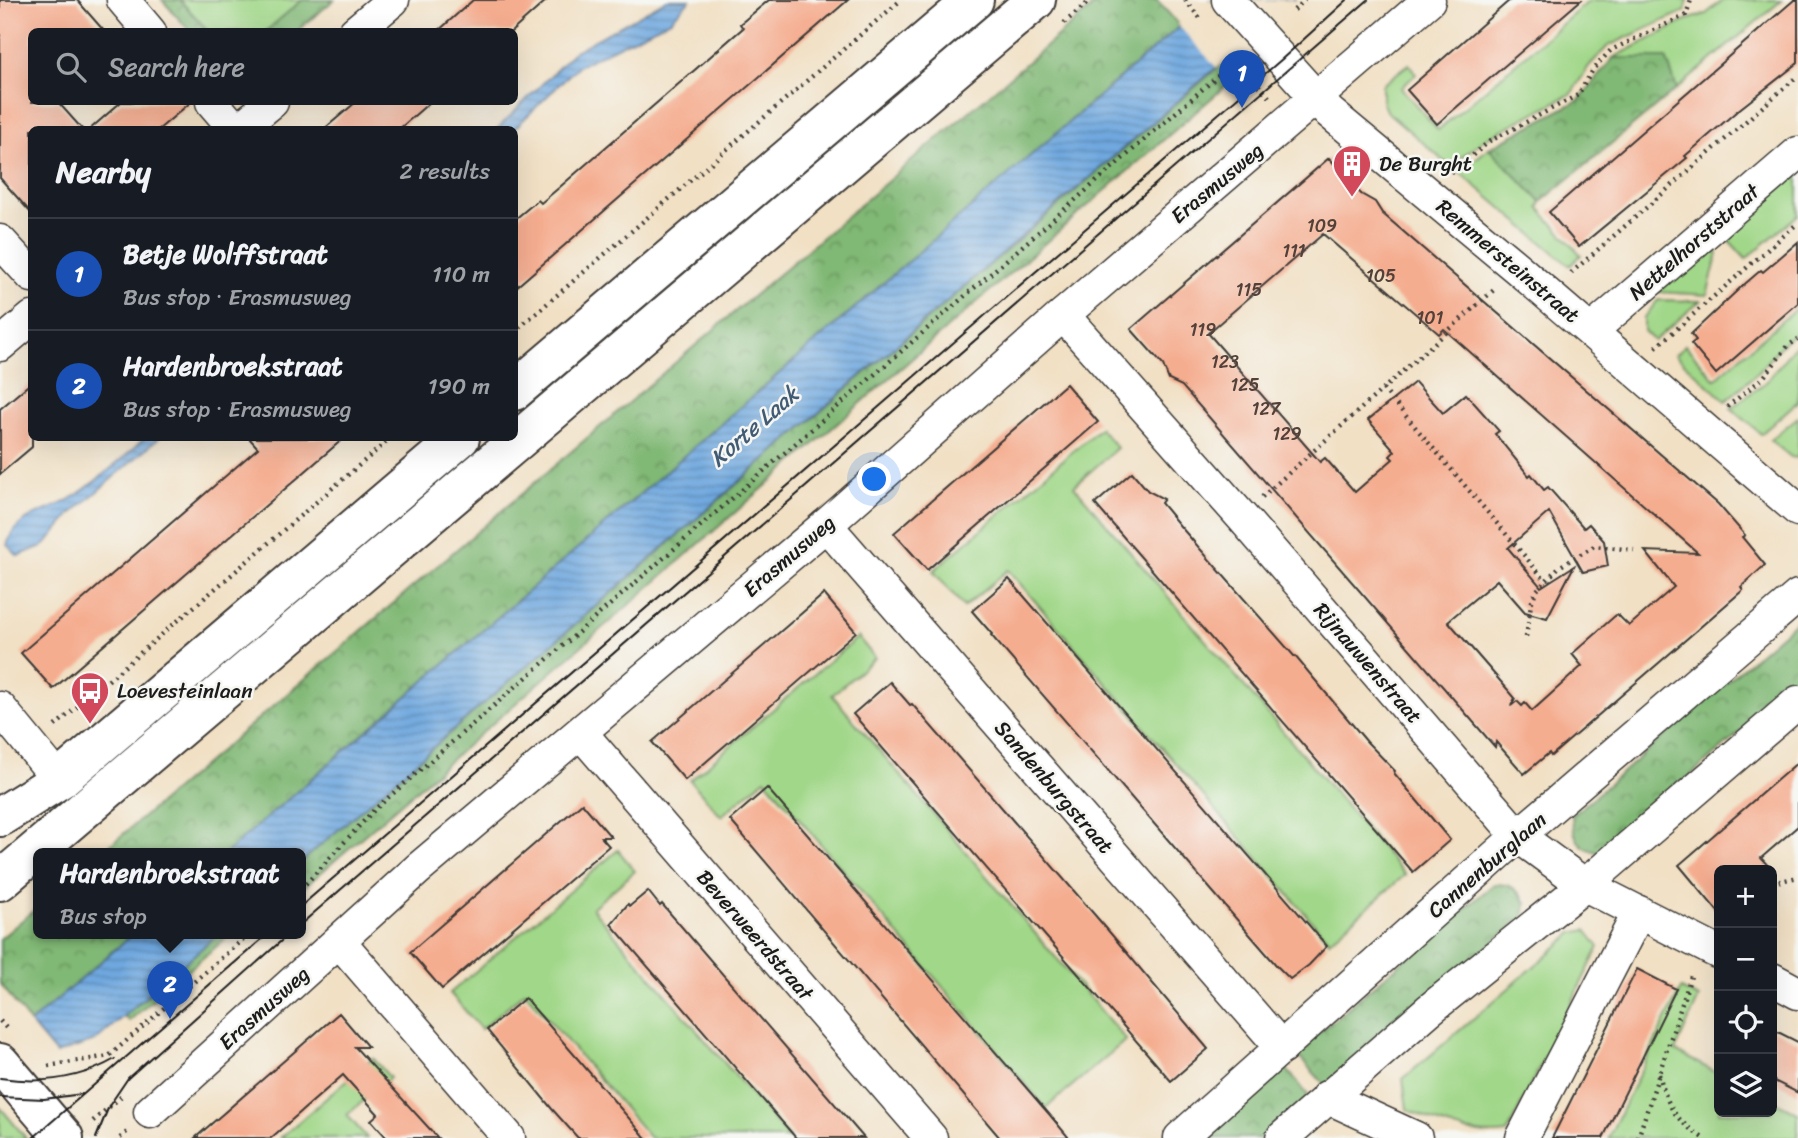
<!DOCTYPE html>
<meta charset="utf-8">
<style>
:root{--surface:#171b24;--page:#20242c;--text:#f1f3f6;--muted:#9ea1a6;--line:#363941;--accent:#ea580c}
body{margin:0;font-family:Sriracha,sans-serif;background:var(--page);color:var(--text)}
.controls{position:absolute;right:21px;bottom:21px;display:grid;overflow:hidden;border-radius:10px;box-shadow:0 7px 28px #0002}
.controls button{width:63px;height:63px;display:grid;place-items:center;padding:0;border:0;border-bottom:2px solid var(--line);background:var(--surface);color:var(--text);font:35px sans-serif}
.you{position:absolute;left:875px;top:480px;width:24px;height:24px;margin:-18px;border:5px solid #fff;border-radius:50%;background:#1a73e8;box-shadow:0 0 0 10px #1a73e833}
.badge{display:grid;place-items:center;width:46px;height:46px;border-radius:50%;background:var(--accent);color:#fff;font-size:23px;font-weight:700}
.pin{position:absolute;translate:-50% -58px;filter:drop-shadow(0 2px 4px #0008)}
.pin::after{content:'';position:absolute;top:37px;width:24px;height:21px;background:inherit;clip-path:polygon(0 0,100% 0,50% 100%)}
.popup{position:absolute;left:33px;top:848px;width:273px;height:91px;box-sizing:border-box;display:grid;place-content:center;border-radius:10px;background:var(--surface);filter:drop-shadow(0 2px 5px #0005);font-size:23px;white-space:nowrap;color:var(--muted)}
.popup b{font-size:26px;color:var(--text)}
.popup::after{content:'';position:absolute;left:50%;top:100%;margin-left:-14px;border:14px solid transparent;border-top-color:var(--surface)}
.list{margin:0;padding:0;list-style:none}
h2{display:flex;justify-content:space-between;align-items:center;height:91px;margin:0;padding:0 28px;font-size:30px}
h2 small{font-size:23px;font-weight:400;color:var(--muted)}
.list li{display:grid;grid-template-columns:46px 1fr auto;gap:21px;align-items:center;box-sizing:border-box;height:112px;padding:0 28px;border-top:2px solid var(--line)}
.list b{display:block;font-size:26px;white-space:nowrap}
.list p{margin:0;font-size:23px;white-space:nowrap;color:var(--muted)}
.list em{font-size:23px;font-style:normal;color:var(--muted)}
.icon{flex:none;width:38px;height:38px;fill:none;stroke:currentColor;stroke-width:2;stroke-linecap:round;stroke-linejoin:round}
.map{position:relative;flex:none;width:1798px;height:1138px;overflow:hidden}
.search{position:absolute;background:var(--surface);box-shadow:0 7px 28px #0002;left:28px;top:28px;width:490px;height:77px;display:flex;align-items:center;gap:18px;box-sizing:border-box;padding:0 24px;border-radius:10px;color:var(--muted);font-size:26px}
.panel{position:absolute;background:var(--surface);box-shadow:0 7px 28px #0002;left:28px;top:126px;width:490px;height:315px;border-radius:10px}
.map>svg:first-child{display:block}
.green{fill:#a0d788;stroke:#5e7a52;stroke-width:2}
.forest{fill:url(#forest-crowns);stroke:#4e6a48;stroke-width:2}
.water{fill:url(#water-rules);stroke:#46627e;stroke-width:2}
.pier{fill:#f1e0c4}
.building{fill:#f5ad90;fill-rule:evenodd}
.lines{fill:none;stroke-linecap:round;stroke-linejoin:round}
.minor-casing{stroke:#3c3935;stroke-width:35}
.tertiary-casing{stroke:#3c3935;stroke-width:42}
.secondary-casing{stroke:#3c3935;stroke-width:42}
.path{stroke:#3c3935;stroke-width:4.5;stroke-dasharray:2 5;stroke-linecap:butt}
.minor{stroke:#fff;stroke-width:32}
.tertiary{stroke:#fff;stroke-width:38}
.secondary{stroke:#fff;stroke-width:38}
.tram{stroke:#1c1c1c;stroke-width:2}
.labels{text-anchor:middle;stroke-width:5;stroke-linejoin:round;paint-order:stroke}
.number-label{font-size:18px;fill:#524039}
.poi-label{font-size:21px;fill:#1c1c1c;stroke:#f6f6f2;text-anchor:start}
.street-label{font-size:21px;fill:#1c1c1c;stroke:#f6f6f2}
.water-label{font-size:23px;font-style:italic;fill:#415b74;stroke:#f6f6f2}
</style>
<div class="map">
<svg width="1798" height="1138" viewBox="0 0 1798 1138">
<defs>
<pattern id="forest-crowns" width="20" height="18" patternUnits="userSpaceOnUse" patternTransform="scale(1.75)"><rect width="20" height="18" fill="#80b874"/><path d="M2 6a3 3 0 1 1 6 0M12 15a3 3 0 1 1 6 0" fill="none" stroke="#68955e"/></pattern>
<pattern id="water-rules" width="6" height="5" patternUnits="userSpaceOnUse" patternTransform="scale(1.75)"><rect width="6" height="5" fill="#6fa8df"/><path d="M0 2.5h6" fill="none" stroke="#5a88b4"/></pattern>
</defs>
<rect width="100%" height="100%" fill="#f6f6f2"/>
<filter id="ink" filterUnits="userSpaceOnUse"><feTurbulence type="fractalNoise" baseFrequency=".0143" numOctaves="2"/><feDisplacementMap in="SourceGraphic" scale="14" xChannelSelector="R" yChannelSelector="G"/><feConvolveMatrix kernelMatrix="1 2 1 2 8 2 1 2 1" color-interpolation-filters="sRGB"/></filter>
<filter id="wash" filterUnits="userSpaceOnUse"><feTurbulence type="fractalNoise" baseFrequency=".00686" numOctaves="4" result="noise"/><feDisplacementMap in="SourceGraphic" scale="28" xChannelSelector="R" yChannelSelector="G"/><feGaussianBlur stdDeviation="1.57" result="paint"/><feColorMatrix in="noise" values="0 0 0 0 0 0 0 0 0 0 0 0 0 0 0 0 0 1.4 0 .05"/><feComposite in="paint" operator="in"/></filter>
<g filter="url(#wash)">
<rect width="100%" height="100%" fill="#f1e0c4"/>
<g class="green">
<polygon points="180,0 302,0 266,32 208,31"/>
<polygon points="1590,0 1688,0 1685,11 1608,46 1589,66 1571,94 1486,138 1450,166 1386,111 1382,101 1382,85 1409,64 1416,74 1401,88 1438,130"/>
<polygon points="1723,0 1782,0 1677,89 1666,58 1613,58 1687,20 1706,14"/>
<polygon points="1489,148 1541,202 1539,208 1581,255 1570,266 1459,172"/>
<polygon points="1798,171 1798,215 1746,259 1724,235"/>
<polygon points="1711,246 1718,253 1707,295 1657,292"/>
<polygon points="1658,300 1700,301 1654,341 1644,331 1644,318"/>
<polygon points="1798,307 1798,332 1785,341 1757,373 1726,401 1675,355 1685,345 1715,379"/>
<polygon points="1798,344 1798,401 1761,434 1731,408 1767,381 1793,348"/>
<polygon points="1798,417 1798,458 1791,457 1770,440"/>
<polygon points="1100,428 1117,448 1074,486 1405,875 1329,941 1008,570 964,607 933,571"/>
<polygon points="858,637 875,658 832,695 1126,1040 1046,1108 765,779 721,816 690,780"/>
<polygon points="618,850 635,871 592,908 789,1138 650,1138 525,992 481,1029 450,993"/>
<path d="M1586,930L1599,947L1507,1133C1473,1138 1438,1124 1407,1109L1403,1079L1573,933Z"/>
<polygon points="1681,989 1699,998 1675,1051 1719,1074 1719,1112 1772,1112 1772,1100 1798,1113 1798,1138 1608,1138"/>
<polygon points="373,1058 390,1078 347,1115 367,1138 280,1138"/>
<polygon points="0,1107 26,1138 0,1138"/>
</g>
<g class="forest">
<polygon points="162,0 180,0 208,31 190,31"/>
<polygon points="302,0 334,0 297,31 266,31"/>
<polygon points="1100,0 1157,0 1180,26 226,853 101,853"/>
<polygon points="1613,58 1666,58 1677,89 1541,202 1489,148 1579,100"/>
<polygon points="1223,63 1236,77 301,890 301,862"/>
<path d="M1798,620V682L1601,853C1578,849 1573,838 1572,816Z"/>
<path d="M1494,884C1511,884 1517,888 1526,903L1523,917L1327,1087L1295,1053Z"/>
<polygon points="39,906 39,933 134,933 30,1023 0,983 0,939"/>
<polygon points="219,933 232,933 129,1021 124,1016"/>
<polygon points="1284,1066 1312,1100 1269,1138 1201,1138"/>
</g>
<g class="water">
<polygon points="667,0 690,0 671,20 578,66 514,129 497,129 575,51"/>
<polygon points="1210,0 1294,0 301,862 301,853 226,853"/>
<path d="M144,438H159L71,514L45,545L18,556L7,545C16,514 48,513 72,498C90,486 130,454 144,438Z"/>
<polygon points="134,933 219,933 95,1041 56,1054 30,1023"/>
</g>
<polygon class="pier" points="1204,0 1294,0 1296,3 1217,68 1177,24"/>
<g id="blocks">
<g class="building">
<polygon points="0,0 77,0 105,32 32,32 32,102 58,102 83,130 32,130 32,214 0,178"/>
<polygon points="473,0 547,0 511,32 437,32"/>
<polygon points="769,0 848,0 514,289 514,220 538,200 541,203 561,186 743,28 740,24"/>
<polygon points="1510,0 1581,0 1437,124 1407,90"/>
<polygon points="1794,0 1798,0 1798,63 1737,111 1685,156 1687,158 1579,247 1549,212"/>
<polygon points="121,102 191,102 158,130 89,130"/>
<polygon points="356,102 430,102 398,130 323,130"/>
<path d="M1329,158L1361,194L1375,202L1382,213L1718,504L1745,535L1742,537L1765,565L1741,587L1743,590L1660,662L1551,756L1549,753L1524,774L1496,742L1495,747L1182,386L1169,380L1163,365L1131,329ZM1323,234L1439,334L1444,329L1698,553L1645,551L1674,587L1629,626L1617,614L1572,654L1582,666L1532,711L1525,703L1522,706L1517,701L1511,706L1515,698L1448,621L1497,580L1525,612L1547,618L1574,566L1541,587L1508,548L1549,512L1583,572L1608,566L1604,541L1589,524L1584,528L1548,487L1544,490L1531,474L1529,476L1495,434L1499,431L1466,394L1443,413L1415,382L1368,420L1395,451L1390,456L1393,459L1355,492L1325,458L1320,462L1208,333Z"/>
<polygon points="1798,242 1798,303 1716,374 1691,344 1696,340 1691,334 1739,289 1761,270 1763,272"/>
<polygon points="32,382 32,447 0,474 0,409"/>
<polygon points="1066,384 1098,422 927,570 894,533"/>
<polygon points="249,438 344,438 53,689 21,653 258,448"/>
<polygon points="1132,472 1148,491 1164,499 1161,503 1180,526 1294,656 1295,656 1367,742 1395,771 1394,773 1450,840 1413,872 1095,504"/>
<polygon points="1009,579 1327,946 1309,965 1290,979 1277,966 991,635 992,634 972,611"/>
<polygon points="824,594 856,632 685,780 652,742"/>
<polygon points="890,682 910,705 912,704 1106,928 1208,1049 1171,1081 853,714"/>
<polygon points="1798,762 1798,826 1761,858 1772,870 1719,870 1719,913 1679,865"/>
<polygon points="767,788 1049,1114 1069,1138 1000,1138 730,820"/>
<polygon points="582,803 611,837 601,837 609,846 442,989 410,952"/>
<polygon points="648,891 660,906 662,904 864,1138 796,1138 611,924 628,904 630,906"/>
<polygon points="1637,969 1676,989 1603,1138 1552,1138"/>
<polygon points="525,998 546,1022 646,1138 578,1138 552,1109 487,1030"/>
<polygon points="339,1013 368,1047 355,1047 438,1138 387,1138 371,1120 378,1114 343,1075 271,1138 195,1138"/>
<polygon points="1772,1029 1798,1042 1798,1093 1772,1080"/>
</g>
</g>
</g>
<g filter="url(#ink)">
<use href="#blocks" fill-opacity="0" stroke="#3c3935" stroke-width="2"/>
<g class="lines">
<g class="minor-casing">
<g id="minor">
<polyline points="123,0 150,32"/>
<polyline points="1228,0 1329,112 1518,269 1798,510"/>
<polyline points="355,32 393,0"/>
<polyline points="212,102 236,130"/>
<polyline points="238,130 272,102"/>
<polyline points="0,241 32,276"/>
<polyline points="1063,315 1241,516 1518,836 1585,885 1719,953"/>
<polyline points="1591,331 1798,153"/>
<polyline points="0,345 32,318"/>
<polyline points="826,525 1282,1048"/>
<polyline points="0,708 59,780"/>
<polyline points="581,733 931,1138"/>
<polyline points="339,941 509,1138"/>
<polyline points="1772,979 1798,993"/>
<polyline points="1327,1097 1416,1138"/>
<polyline points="150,1112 418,869 826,525 1063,315 1429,0"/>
<polyline points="1180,1138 1518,836 1798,596"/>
<polyline points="1282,1138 1429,1010 1585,885 1798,702"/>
<polyline points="1522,1138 1639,912"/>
</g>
</g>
<g class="tertiary-casing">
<polyline id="tertiary" points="0,1063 64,1138"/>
</g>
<g class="secondary-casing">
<g id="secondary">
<polyline points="514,391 974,0"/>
<polyline points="0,817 59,780 460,438"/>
<polyline points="0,881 1036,0"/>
</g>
</g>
<g class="path">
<polyline points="1185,0 1200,18"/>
<polyline points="1294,10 1305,0"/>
<polyline points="1064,23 1091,0"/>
<polyline points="1254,80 1269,97"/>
<polyline points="1451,173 1490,141 1578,95 1594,68 1611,50 1686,15 1691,0"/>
<polyline points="1571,273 1798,76"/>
<polyline points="514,332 901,0"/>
<polyline points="1656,347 1798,223"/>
<polyline points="1383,389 1545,580"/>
<polyline points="1727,407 1763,378 1788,346 1798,339"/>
<polyline points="1262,497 1496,288"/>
<polyline points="1526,637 1531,604 1536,591 1559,567 1594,546 1634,550"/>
<polyline points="55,726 391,438"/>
<polyline points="1772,883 1798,877"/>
<polyline points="301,889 374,810 1227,68"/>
<polyline points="0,1021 7,1029"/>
<polyline points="48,1066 109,1056 250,933"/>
<path d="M1659,1074C1668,1107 1674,1119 1703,1138"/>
<polyline points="93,1121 123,1095"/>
<polyline points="120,1138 128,1131"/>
<polyline points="1638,1138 1692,973"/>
</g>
<use href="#minor" class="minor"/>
<use href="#tertiary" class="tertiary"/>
<use href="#secondary" class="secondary"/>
<g class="tram">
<polyline points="301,906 1282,59 1347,0"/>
<polyline points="301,924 1368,0"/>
<path d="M0,1078C41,1084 79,1080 115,1059"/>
<polyline points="0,1097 44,1099 82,1094"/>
<polyline points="33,1138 269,933"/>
<polyline points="96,1138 109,1106 128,1078 290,933"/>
</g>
</g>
</g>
<defs>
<g id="building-pin" transform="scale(2.0125)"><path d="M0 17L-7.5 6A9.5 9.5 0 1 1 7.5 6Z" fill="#d1495b" stroke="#f6f6f2"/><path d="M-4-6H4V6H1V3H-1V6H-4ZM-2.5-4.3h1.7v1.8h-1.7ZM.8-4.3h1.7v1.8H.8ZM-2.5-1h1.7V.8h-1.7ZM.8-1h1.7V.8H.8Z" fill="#fff"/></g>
<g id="bus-pin" transform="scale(2.0125)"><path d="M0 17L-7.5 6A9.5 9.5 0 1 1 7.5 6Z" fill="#d1495b" stroke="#f6f6f2"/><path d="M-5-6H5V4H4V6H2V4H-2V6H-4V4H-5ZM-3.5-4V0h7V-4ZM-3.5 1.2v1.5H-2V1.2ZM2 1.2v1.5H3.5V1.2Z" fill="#fff"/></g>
</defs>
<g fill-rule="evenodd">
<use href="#building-pin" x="1352" y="164"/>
<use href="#bus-pin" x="90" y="691"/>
</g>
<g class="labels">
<g class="number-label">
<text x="1322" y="232">109</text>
<text x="1294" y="257">111</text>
<text x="1381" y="282">105</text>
<text x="1249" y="296">115</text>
<text x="1430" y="324">101</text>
<text x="1203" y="336">119</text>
<text x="1225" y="368">123</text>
<text x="1245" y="391">125</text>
<text x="1266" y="415">127</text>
<text x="1287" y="440">129</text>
</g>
<g class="poi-label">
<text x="1379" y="171">De Burght</text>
<text x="117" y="698">Loevesteinlaan</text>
</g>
<g class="street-label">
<text transform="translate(1217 183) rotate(-40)" y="7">Erasmusweg</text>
<text transform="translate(1694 242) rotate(-41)" y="7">Nettelhorststraat</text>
<text transform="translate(1508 261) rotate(40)" y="7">Remmersteinstraat</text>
<text transform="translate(789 556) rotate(-41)" y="7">Erasmusweg</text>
<text transform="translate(1368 663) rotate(49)" y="7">Rijnauwenstraat</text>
<text transform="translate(1054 787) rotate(49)" y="7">Sandenburgstraat</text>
<text transform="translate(1487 865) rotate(-41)" y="7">Cannenburglaan</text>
<text transform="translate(755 935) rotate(49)" y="7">Beverweerdstraat</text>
<text transform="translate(264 1008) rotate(-42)" y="7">Erasmusweg</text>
</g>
<g class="water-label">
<text transform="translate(754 426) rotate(-41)" y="8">Korte Laak</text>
</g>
</g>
</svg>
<div class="controls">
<button>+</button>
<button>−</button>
<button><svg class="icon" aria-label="locate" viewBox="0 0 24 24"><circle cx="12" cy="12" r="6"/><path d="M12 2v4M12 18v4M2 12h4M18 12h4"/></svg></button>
<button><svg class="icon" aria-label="layers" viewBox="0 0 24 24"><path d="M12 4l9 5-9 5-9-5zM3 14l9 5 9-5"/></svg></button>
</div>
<div class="you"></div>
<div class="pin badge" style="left:1242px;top:108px;background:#1a4fb4">1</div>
<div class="pin badge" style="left:170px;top:1019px;background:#1a4fb4">2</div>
<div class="popup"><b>Hardenbroekstraat</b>Bus stop</div>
<div class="search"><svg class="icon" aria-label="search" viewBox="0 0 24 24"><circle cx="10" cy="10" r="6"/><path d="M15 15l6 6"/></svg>Search here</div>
<section class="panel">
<h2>Nearby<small>2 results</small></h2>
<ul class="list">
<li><span class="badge" style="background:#1a4fb4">1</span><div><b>Betje Wolffstraat</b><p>Bus stop · Erasmusweg</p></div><em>110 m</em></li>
<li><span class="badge" style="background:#1a4fb4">2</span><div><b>Hardenbroekstraat</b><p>Bus stop · Erasmusweg</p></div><em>190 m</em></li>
</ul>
</section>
</div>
